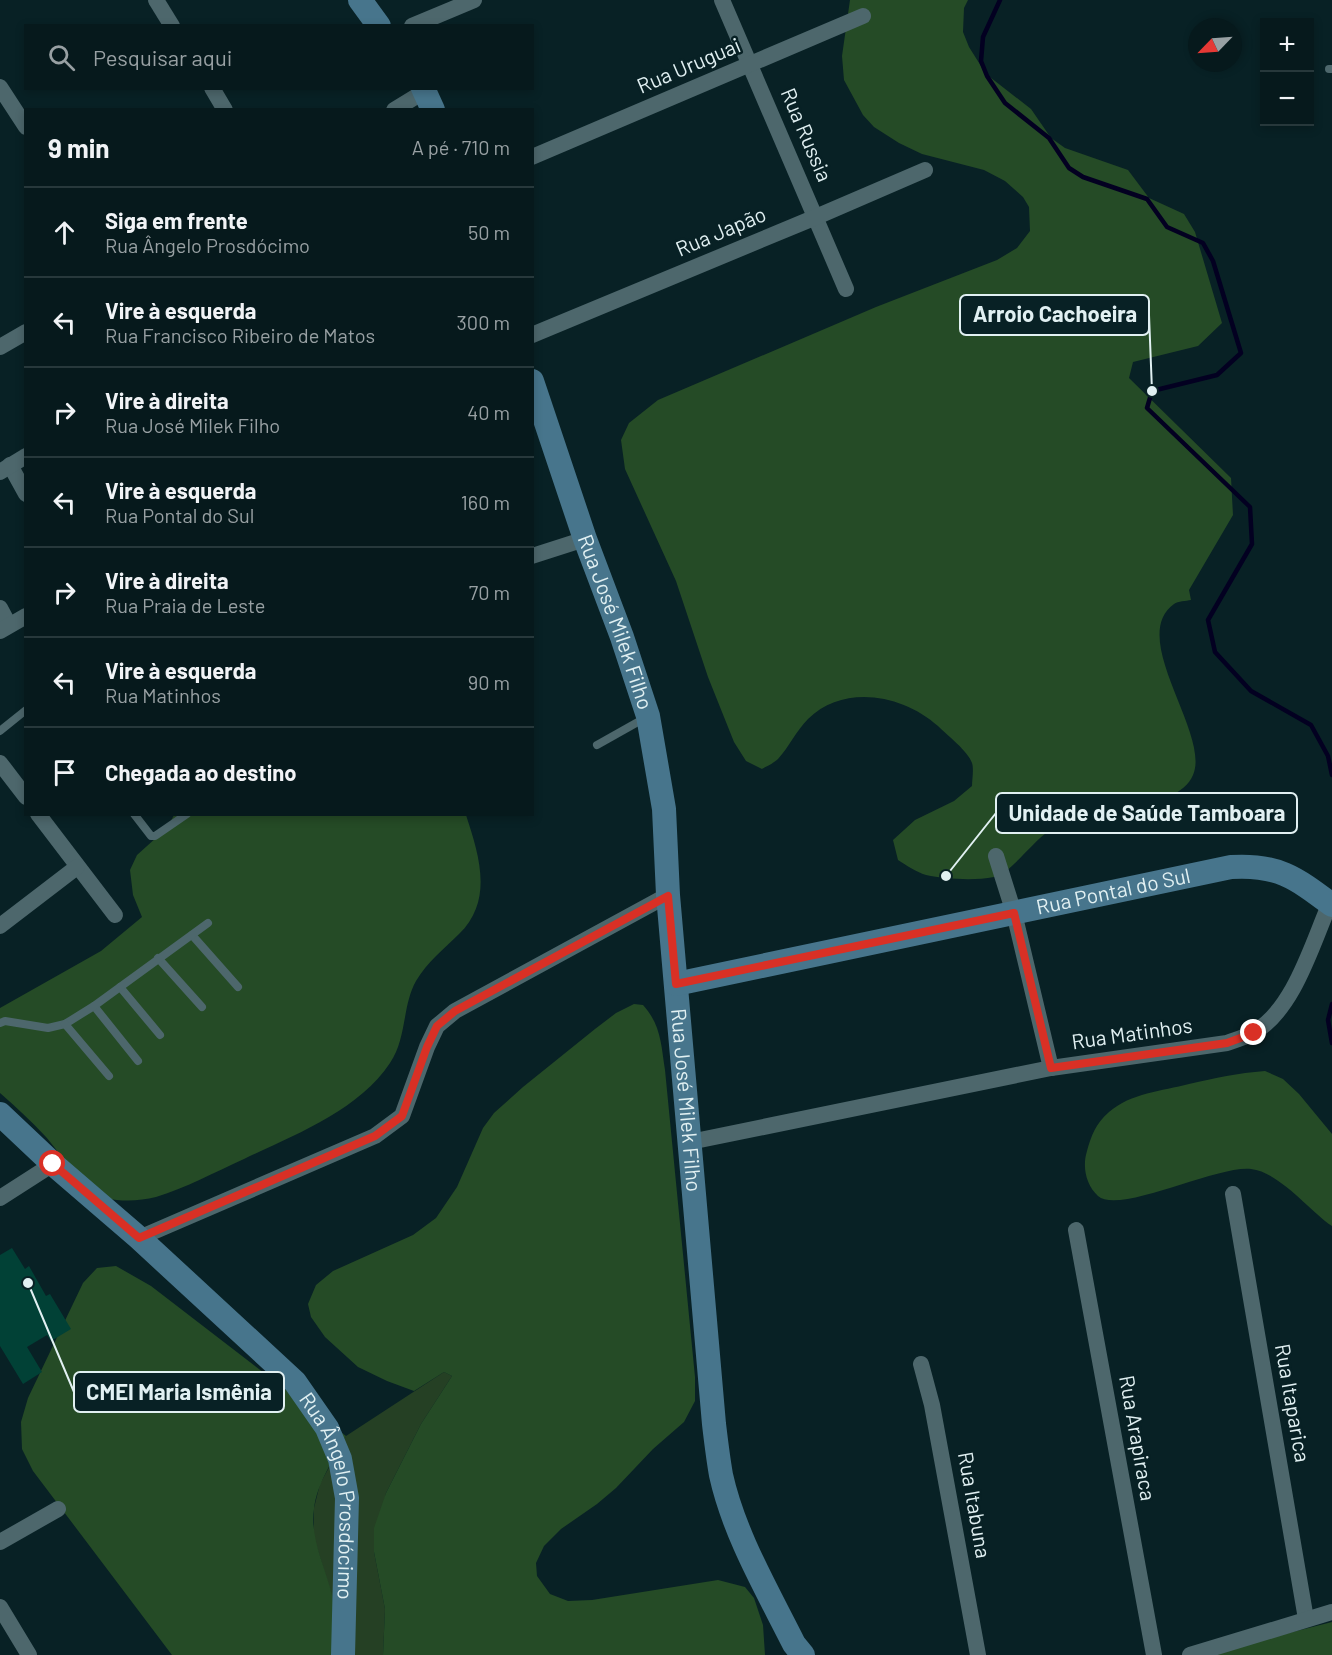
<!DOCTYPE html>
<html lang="pt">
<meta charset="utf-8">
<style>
:root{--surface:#06191c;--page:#0f2225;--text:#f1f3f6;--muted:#98a0a3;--line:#27383b}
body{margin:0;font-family:Barlow,sans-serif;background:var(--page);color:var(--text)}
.controls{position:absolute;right:18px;top:18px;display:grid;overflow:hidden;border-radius:0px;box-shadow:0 3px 9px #0003}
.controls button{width:54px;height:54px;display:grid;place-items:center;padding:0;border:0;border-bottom:2px solid var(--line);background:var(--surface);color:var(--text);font:30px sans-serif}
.compass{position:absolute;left:1188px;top:18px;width:54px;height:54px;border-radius:50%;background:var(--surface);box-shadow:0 3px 9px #0003;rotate:245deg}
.stop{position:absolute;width:18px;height:18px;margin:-14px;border:4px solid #d93025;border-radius:50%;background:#fff}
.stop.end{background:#d93025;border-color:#fff;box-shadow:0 2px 6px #0008}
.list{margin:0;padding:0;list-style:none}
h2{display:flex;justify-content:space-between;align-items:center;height:78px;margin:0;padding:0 24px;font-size:26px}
h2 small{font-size:20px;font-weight:400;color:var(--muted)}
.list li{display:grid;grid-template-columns:39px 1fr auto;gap:18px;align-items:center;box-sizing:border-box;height:90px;padding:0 24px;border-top:2px solid var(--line)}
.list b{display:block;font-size:22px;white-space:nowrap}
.list p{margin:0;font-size:20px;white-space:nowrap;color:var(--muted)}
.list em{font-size:20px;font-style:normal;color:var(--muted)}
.icon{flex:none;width:33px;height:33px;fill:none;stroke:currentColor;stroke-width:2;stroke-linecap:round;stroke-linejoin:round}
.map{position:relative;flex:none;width:1332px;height:1655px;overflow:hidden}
.search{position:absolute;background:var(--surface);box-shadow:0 3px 9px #0003;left:24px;top:24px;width:510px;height:66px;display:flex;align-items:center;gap:15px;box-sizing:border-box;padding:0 21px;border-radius:0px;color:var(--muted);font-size:22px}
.panel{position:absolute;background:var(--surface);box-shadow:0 3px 9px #0003;left:24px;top:108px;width:510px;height:708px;border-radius:0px}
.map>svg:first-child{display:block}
.green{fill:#254024}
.forest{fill:#254b26}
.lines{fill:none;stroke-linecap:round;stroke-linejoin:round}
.stream{stroke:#030021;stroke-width:4.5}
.building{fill:#014136}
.lane{stroke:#4d676c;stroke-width:8}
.street{stroke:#4d676c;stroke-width:16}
.secondary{stroke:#47758c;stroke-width:24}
.route{stroke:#d93025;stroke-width:8}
.labels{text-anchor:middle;stroke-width:5;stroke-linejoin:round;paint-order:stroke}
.street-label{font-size:21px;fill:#e1f0f2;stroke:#082125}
.leader{fill:none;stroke:#e1f0f2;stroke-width:2}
.callout-dot{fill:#e1f0f2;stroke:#082125;stroke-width:2}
.callout{fill:#082125;stroke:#e1f0f2;stroke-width:2}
.callout-label{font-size:22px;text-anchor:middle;font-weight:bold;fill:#e1f0f2}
</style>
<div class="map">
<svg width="1332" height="1655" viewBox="0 0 1332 1655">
<rect width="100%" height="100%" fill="#082125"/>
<polygon class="green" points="444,1372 452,1376 421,1424 386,1493 374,1552 385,1609 383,1655 333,1655 331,1593 314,1538 314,1508 320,1484 346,1436"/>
<g class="forest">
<path d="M850,0H968L964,8L963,32L969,47L986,74L1031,109L1051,138L1065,148L1128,170L1149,198L1184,214L1195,232L1222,323L1198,346L1133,362L1129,378L1231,478L1233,515L1189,590L1191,600C1186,601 1178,601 1174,604C1127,638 1211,734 1193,775C1177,813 1085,809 1049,831C1032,842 1010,874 994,877C973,881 946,879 926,875C916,872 906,865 898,860L893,840L915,820L954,801L972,786C972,780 974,769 972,763C968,751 947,735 938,726C904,695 844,683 808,719C796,731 789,747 778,759C774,763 767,766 762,769L746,761L734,742L708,677L676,581L625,469L621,440L629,423L658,400L876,307L997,260L1017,248L1030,231L1029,207L1023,197L1005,181L984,170L922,154L899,143L874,127L863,115L844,80L842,56Z"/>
<path d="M174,815H466C479,855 494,900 459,934C444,949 427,962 416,981C402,1006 407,1038 390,1063C358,1111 294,1135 244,1159C215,1172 186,1188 156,1197C140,1201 122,1202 106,1198C87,1193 59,1152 46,1137C31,1121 16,1107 0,1093V1008L101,951L142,917L133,895L130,870L137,855L167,828Z"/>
<path d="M634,1004L643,1005C661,1025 661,1044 665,1070L695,1377V1401L684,1422L653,1449L616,1488L597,1504L561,1529L544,1546L536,1563L537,1576L550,1594L568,1601L592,1600L718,1580L745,1587L754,1598L763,1625L765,1655H383L385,1609L374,1552V1528L386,1493L421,1424L452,1376L444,1372L414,1391L387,1381L358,1367L325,1337L311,1317L308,1304L316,1285L333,1271L413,1235L436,1218L457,1187L483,1128L494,1113L523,1087L595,1029L616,1013Z"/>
<path d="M1265,1071L1283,1079L1299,1094L1332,1134V1226C1309,1210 1279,1172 1251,1169C1217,1165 1119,1215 1098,1196C1086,1185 1082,1167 1087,1151C1091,1136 1096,1123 1109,1112C1131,1093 1162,1091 1189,1084C1216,1078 1237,1073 1265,1071Z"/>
<path d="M116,1266L151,1286L346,1436C334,1459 317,1483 314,1509C310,1539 325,1566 332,1595C336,1615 334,1634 333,1655H172L33,1471L22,1449L21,1422L28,1398L83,1283L97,1268Z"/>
<polygon points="1332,1622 1332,1655 1203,1655"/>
</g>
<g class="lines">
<g class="stream">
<polyline points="1000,0 983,37 981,61 987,76 1005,103 1049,138 1069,168 1083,177 1147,199 1167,227 1203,243 1213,261 1241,353 1217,375 1152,391 1147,408 1250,507 1252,544 1208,620 1215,652 1251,691 1311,725 1328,756 1332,775"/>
<polyline points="1332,1004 1328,1020 1332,1043"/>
</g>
</g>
<polygon class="building" points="12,1248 25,1269 29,1266 46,1296 50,1294 71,1329 51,1341 47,1335 27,1347 42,1372 23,1384 0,1346 0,1255"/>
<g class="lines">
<g class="lane">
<polyline points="1329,69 1332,69"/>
<polyline points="0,731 26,710"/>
<polyline points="597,745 645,718"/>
<polyline points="134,814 151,836 155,836 187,814"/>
<polyline points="192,935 238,987"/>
<polyline points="158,958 202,1007"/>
<polyline points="120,987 160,1035"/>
<polyline points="94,1006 138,1061"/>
<polyline points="0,1023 5,1021 48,1028 65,1024 94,1006 208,923"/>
<polyline points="65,1024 109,1076"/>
</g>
<g class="street">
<polyline points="156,0 172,26"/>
<polyline points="722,0 846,289"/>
<polyline points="412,26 474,0"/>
<polyline points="0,87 26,127"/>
<polyline points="212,88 225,110"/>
<polyline points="394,110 425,91"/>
<polyline points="532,157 863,16"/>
<polyline points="532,335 816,217 925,170"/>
<polyline points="0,347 26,332"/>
<polyline points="10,465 26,494"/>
<polyline points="0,472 26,456"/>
<polyline points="532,556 585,539"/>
<polyline points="0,608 9,625"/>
<polyline points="0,631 26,616"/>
<polyline points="0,763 26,797"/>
<polyline points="38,814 115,915"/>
<polyline points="996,856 1014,913 1051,1068"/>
<polyline points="0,926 77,867"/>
<path d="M690,1142L1051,1068L1227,1043C1235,1040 1245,1037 1253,1033C1294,1010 1312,944 1330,903"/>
<polyline points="1233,1194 1306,1619"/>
<polyline points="0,1198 53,1164"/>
<polyline points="1076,1230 1154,1655"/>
<polyline points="139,1238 375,1136 402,1116 427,1047 437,1026 455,1011 668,895"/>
<polyline points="921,1364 932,1405 978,1655"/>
<polyline points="0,1542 58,1509"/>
<polyline points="0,1607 29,1655"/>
<polyline points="1190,1655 1332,1612"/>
</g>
<g class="secondary">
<polyline points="360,0 379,26"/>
<polyline points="423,88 433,110"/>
<path id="s1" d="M532,381L585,539L622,637L648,716L664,809L668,895L714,1424C716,1441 718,1458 721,1475C734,1534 767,1590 794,1644L803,1655"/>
<path id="s2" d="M676,984L1231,867C1278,864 1296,878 1332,905"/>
<path id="s3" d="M0,1114L53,1164L139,1238L295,1382L327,1428L340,1459L347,1498L343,1655"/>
</g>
</g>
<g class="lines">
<polyline class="route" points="53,1164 139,1238 375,1136 402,1116 427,1047 437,1026 455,1011 668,896 676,984 1014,913 1051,1068 1227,1043 1254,1033"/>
</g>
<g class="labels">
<g class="street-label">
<text transform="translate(689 66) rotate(-23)" y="7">Rua Uruguai</text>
<text transform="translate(806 135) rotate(67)" y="7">Rua Russia</text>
<text transform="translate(721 232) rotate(-23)" y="7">Rua Japão</text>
<text dy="7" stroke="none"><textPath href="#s1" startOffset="255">Rua José Milek Filho</textPath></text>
<text dy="7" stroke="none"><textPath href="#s2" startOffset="447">Rua Pontal do Sul</textPath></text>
<text transform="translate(1132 1034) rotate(-8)" y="7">Rua Matinhos</text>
<text dy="7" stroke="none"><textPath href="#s1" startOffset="741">Rua José Milek Filho</textPath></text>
<text transform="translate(1292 1403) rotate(80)" y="7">Rua Itaparica</text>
<text transform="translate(1137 1438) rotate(80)" y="7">Rua Arapiraca</text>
<text dy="7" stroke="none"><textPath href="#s3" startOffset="522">Rua Ângelo Prosdócimo</textPath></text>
<text transform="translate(974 1505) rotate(80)" y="7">Rua Itabuna</text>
</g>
</g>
<path class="leader" d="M1152 391L1149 315M946 876L996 813M28 1283L74 1392"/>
<g class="callout-dot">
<circle cx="1152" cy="391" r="6"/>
<circle cx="946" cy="876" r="6"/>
<circle cx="28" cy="1283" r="6"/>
</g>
<g class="callout">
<rect x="960" y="295" width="189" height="40" rx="6"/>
<rect x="996" y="793" width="301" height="40" rx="6"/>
<rect x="74" y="1372" width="210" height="40" rx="6"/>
</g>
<g class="callout-label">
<text x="1055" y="322">Arroio Cachoeira</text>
<text x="1147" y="821">Unidade de Saúde Tamboara</text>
<text x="179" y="1400">CMEI Maria Ismênia</text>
</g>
</svg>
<div class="controls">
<button>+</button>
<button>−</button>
</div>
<svg class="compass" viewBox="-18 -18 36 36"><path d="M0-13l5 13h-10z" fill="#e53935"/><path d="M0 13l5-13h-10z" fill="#98a0a3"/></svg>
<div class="stop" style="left:53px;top:1164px"></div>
<div class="stop end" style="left:1254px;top:1033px"></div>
<div class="search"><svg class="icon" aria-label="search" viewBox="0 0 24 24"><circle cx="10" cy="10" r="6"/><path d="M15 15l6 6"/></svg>Pesquisar aqui</div>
<section class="panel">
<h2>9 min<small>A pé · 710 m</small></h2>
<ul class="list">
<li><svg class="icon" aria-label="ahead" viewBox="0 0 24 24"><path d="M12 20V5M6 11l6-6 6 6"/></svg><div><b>Siga em frente</b><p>Rua Ângelo Prosdócimo</p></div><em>50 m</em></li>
<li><svg class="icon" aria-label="left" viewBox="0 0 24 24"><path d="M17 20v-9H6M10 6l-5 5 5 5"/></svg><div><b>Vire à esquerda</b><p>Rua Francisco Ribeiro de Matos</p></div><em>300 m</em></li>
<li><svg class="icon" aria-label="right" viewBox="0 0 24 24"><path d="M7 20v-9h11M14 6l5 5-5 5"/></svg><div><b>Vire à direita</b><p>Rua José Milek Filho</p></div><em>40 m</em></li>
<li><svg class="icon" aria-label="left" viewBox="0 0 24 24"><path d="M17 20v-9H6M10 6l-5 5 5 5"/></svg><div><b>Vire à esquerda</b><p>Rua Pontal do Sul</p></div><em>160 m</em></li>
<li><svg class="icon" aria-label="right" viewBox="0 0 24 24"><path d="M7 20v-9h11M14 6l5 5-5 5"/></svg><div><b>Vire à direita</b><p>Rua Praia de Leste</p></div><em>70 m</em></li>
<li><svg class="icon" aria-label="left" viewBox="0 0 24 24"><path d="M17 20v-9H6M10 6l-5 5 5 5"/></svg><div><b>Vire à esquerda</b><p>Rua Matinhos</p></div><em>90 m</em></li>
<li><svg class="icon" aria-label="arrive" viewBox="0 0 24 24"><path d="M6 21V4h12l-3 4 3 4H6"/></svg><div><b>Chegada ao destino</b></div></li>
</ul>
</section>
</div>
